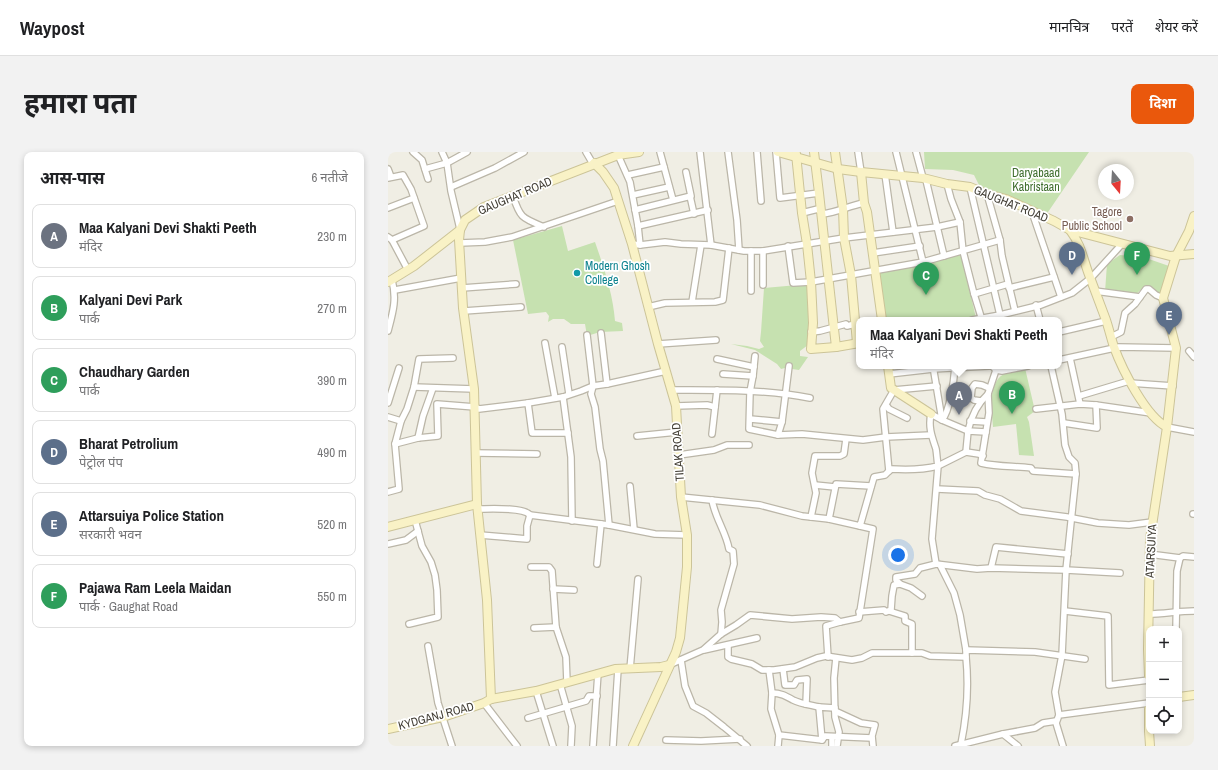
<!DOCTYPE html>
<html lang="hi">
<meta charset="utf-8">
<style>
:root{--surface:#fff;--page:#f2f2f2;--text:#202124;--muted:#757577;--line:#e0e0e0;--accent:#ea580c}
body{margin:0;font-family:"Archivo Narrow","Noto Sans Devanagari",sans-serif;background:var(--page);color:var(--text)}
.controls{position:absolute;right:12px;bottom:12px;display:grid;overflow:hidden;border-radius:8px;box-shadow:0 2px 6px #0003}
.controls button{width:36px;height:36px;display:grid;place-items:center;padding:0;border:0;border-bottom:1px solid var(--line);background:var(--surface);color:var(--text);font:20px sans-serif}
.compass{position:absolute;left:710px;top:12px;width:36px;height:36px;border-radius:50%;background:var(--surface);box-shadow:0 2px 6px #0003;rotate:162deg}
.you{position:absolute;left:510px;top:403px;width:14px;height:14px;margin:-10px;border:3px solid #fff;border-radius:50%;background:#1a73e8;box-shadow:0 0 0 6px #1a73e833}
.badge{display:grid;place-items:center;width:26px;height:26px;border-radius:50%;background:var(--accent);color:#fff;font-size:13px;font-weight:700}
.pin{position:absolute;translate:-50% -33px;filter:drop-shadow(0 1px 2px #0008)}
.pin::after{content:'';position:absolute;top:21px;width:14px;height:12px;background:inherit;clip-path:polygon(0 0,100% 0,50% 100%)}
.popup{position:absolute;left:468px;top:165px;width:206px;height:52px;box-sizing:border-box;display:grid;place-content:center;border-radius:8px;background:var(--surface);filter:drop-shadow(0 1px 3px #0005);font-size:13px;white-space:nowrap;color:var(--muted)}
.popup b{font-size:15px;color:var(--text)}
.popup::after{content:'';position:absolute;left:50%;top:100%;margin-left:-8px;border:8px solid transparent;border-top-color:var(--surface)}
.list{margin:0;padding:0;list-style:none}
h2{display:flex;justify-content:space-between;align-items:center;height:52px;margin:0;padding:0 16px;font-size:17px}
h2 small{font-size:13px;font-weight:400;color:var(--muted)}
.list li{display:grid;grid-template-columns:26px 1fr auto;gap:12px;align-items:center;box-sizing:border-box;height:64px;margin:0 8px 8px;padding:0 8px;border:1px solid var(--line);border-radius:8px}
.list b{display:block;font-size:15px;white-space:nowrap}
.list p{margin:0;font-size:13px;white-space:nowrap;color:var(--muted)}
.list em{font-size:13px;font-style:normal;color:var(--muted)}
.icon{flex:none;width:22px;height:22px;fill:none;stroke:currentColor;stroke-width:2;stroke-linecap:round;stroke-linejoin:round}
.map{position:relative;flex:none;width:806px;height:594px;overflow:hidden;border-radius:8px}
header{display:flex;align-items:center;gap:24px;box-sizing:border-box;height:56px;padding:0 20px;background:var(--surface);border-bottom:1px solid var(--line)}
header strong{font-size:19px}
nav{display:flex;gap:22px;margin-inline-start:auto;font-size:14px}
.intro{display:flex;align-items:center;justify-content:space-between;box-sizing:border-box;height:96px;padding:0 24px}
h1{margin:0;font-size:28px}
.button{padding:10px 18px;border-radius:8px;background:var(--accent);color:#fff;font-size:14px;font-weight:700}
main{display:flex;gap:24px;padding:0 24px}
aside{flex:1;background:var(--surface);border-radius:8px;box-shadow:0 2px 6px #0003}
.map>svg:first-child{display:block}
.green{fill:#c6e1b0}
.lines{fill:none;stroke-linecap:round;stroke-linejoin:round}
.street-casing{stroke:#bbb6a8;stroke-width:8}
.secondary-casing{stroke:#ccc498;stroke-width:10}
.street{stroke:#fff;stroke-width:5.5}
.secondary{stroke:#f9f2c6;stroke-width:8}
.education-dot{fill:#8d6e63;stroke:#fff;stroke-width:1.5}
.culture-dot{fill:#0f9aa8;stroke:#fff;stroke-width:1.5}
.labels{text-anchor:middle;stroke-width:3.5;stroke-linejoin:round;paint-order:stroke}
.park-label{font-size:12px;fill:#3f6d2e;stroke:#fff}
.street-label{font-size:12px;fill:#423e35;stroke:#fff}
.education-label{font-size:12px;fill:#785e54;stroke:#fff;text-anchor:end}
.culture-label{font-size:12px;fill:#0d838f;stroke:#fff;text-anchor:start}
</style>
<header>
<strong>Waypost</strong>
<nav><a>मानचित्र</a><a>परतें</a><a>शेयर करें</a></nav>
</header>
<div class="intro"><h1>हमारा पता</h1><a class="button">दिशा</a></div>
<main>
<aside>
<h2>आस-पास<small>6 नतीजे</small></h2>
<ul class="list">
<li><span class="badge" style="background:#6b7280">A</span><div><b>Maa Kalyani Devi Shakti Peeth</b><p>मंदिर</p></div><em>230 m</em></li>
<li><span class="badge" style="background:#2e9e5b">B</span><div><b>Kalyani Devi Park</b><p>पार्क</p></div><em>270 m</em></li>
<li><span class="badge" style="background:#2e9e5b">C</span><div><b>Chaudhary Garden</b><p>पार्क</p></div><em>390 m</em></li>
<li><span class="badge" style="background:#5c6f8a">D</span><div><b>Bharat Petrolium</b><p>पेट्रोल पंप</p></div><em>490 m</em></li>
<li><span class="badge" style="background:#5c6f8a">E</span><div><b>Attarsuiya Police Station</b><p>सरकारी भवन</p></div><em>520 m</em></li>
<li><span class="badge" style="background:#2e9e5b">F</span><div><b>Pajawa Ram Leela Maidan</b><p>पार्क · Gaughat Road</p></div><em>550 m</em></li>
</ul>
</aside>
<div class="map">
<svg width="806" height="594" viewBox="0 0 806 594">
<rect width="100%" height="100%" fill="#f0eee4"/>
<g class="green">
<polygon points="536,0 701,0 658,63 591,33 586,23 565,18 537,17"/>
<path d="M174,74L180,99L207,90C216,116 225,142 227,169L234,171L235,179L212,180L199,184L197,172H183L176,167H165L160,170L161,164L158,160L140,162L125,88Z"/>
<polygon points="573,102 588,166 573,168 496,168 489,121"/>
<polygon points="732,103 755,105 781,114 778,133 772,143 770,142 757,134 747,143 717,140 719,112"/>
<polygon points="421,132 422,158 420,193 412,199 412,204 420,205 411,218 397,216 393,217 389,212 367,198 343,192 359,194 371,197 376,195 372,189 373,180 376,136"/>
<path d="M637,216L647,259L639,265L641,270L646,304L631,303L628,272L605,275C604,260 599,231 616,222C622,218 631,218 637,216Z"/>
</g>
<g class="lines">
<g class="street-casing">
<g id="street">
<polyline points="25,0 34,8 40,27"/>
<polyline points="54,0 59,11 63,39 72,77"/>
<polyline points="198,0 205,12"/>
<polyline points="231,0 230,3 242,30 250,74 252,93"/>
<polyline points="272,0 285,48"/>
<polyline points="312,0 323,93"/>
<polyline points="340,0 349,68 351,98"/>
<polyline points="369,0 373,49"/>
<polyline points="388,0 392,46 431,41"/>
<polyline points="470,0 473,20"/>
<polyline points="508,0 535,110"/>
<polyline points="528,0 535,26"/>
<polyline points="0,17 3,25"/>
<polyline points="37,17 59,11 79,0"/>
<polyline points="497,22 505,80"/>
<polyline points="240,23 276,15"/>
<polyline points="0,26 15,23 23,37 36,74 4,88"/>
<polyline points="538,28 556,104"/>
<polyline points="559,32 563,47 572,70 575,99 586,142 594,168"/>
<polyline points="63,35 107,16 136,0"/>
<polyline points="582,35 612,163"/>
<polyline points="599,42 612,88 614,104 627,159"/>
<polyline points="245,43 281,35"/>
<path d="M125,44C132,66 134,66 156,75"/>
<polyline points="302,44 306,62"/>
<polyline points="0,56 26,46"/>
<polyline points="247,58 303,44 298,20"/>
<polyline points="644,60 673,145"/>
<path d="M414,61L430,57L434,62C451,60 460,54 476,51"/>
<polyline points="250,74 320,58"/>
<polyline points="0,85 4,88 20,118"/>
<polyline points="72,91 97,90 124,85 230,49"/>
<polyline points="244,92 252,93 277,90 293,92 323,93 356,99 375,99 456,86 549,75 572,70"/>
<polyline points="400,94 405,131 423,130 535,110 612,88"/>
<polyline points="375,99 375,133"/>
<polyline points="485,101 532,94"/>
<polyline points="74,136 128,132"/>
<polyline points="621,136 666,125"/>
<polyline points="7,138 73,126"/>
<polyline points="363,139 363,99"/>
<polyline points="707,139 752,145"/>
<polyline points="586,142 620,132"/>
<polyline points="304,150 313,93"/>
<polyline points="648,153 652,168"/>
<polyline points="260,155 277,151 327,150 335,148 341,96"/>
<polyline points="76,159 133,155"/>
<polyline points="584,168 612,163 653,153 684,141 703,126 734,92"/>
<path d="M0,179C5,160 9,147 4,128"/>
<polyline points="423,180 432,179 458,172 459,174 471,171"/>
<polyline points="671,180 718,169"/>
<polyline points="213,181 219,232"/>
<polyline points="199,183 205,234 203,242 207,255 212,297 215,309 221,373"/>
<polyline points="723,185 733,180 737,161 747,152 758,137 761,137 768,143 775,146"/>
<polyline points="157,191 167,246"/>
<polyline points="270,192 328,188"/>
<polyline points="174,195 181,242"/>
<polyline points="801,199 806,205"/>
<polyline points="367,204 365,224 362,240 361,277 390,283 414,282 475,288 498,285 543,283"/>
<polyline points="682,206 692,252"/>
<polyline points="329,207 366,215"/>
<polyline points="671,208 731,195 788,196"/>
<path d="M604,214L608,218L600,242L601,261L593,311C610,315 626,314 643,316L645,319L688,322"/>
<path d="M567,215C566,228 562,259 554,268L580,279C583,265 589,252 600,242"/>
<polyline points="608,218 614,219 640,214"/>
<polyline points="335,222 365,224"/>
<polyline points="501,222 545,217 601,214"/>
<polyline points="742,231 785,234"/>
<polyline points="26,235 86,237"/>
<path d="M283,238C329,238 376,237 422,246"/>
<polyline points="691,244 741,229"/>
<polyline points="175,245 183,305 184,369"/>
<polyline points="593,249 586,248 583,246 584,236 587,232 594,233 601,236"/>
<polyline points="0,251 11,216"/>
<polyline points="140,251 175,245 193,239 205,234 219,232 278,219"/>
<polyline points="498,253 501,257 519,266"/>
<polyline points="288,254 319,253 327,255"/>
<polyline points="648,257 692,252 708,253 763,261"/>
<polyline points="0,265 13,269"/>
<polyline points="362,267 394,270"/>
<polyline points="582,269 599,270"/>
<polyline points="676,271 709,276 708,253"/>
<polyline points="779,275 806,280"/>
<polyline points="324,282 329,238"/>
<polyline points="390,283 394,270 401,214"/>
<polyline points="249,284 289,280"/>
<polyline points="30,286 35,264 45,236"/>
<polyline points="7,292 30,286 50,284 49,252 87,255 91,257 140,251 144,281 180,281"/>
<polyline points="578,300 580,279 598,280"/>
<polyline points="88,301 149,302"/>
<polyline points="291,303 326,298 339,293 361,293"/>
<polyline points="501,319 495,257 506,238 549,234"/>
<polyline points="427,333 447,335"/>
<polyline points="242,334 246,377"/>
<polyline points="549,337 590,339 597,343 612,347 633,359 679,365 710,371 741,373 764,370"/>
<polyline points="0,340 11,337 7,292 13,269 19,257 26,235 31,207 65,206"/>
<path d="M293,345L372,353L414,364L441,367L472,374L486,325L497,323L503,317C519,318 534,318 550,314C549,308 549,303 548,297C544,285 540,275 543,262L554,268L545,214"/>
<path d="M324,348C327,366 338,380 341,397L345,399L346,412L333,458L334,470L333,482"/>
<path d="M90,357C101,357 136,355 142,363"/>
<polyline points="805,362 806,362"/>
<polyline points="423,365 428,341 424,321 427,304 452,304 456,302 458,287"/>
<polyline points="441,367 448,332 483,334"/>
<polyline points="92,383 139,387 139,374 142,363 221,373 267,382 299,383"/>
<polyline points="0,392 18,388 30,379"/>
<polyline points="761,402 792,406 795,404 806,405"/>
<polyline points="209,412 213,372"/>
<polyline points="548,412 544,387 550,314 578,300 591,302 595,304"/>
<polyline points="552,413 566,441 572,463 578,498"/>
<polyline points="143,415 161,415 164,419 168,475"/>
<polyline points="603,416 608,395 680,402"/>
<polyline points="165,437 186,438"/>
<polyline points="534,444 523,436 512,432 508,428 508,425 527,422 532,416 548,412 589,417 603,416 678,418 688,322 687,311 681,305 677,293 674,262 663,214"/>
<polyline points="501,459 517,464 517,469 524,472 524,501"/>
<polyline points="677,459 720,464 721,533 761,528"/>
<polyline points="471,460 496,458 498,460 503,458 504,444 506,433 512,432"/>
<path d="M760,462C776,462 790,459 806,459"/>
<polyline points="21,472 50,465 49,438 47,423 43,410 34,394 27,368"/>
<polyline points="146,476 168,475 178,505 179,530"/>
<polyline points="788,477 789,419 792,406"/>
<polyline points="340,493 340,505 343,507 364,512 374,518 386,518 407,515 429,506 438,504 464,508 474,506 484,501 534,501 542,504 578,505 578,498 647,500 697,507"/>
<polyline points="40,494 50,551 64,594"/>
<polyline points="316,498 369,486"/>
<polyline points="440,505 438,474 452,470"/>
<polyline points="448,506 446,526 447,565 451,580 449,594"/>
<polyline points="293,508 297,534 305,554 318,561 336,575 359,594"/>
<polyline points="281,513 315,498 333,482 348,473 362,463 404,467 433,465 447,466 452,470 471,466 485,377 472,374"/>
<polyline points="242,517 250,427"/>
<polyline points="395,517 397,533 406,533 409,528 419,527 418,552"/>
<polyline points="381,518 384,541 383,557 391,583"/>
<polyline points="172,532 184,574 183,594"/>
<polyline points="148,539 165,594"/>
<path d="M384,541C393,541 398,544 405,548C413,552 423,553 431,555"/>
<polyline points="96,551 129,594"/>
<polyline points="447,559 473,571 487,573 484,584 485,594"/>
<polyline points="671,563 667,540 674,503 678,418 732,421"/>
<polyline points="140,566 198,549 201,544 209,544"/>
<polyline points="615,582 647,576 655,571 668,569"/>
<polyline points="278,588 313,589 352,587"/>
<polyline points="434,588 431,555 447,556"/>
<path d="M573,592C579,563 581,535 578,505"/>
<polyline points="205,594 210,521"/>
<polyline points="225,594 230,517"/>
<polyline points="390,594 391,583 434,588 437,584 484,586"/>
<polyline points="444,594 444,585"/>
<polyline points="567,594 615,582 630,594"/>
<polyline points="675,594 668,571 671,563 761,551"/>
</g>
</g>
<g class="secondary-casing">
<g id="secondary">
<polyline points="390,0 450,17 473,20 535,26 559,32 582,35 599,42 618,47 666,69 682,78 782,104 806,102"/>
<polyline points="426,0 431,41 448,195"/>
<polyline points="447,0 455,57 456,86 463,123 469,191"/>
<polyline points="408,2 414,61 419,92 423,130 425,171 423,197 448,195 471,191"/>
<polyline points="206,11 215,20 226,36 244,92 270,192 288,254 293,345 299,383 299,415 292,486 288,500 245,594"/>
<polyline points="473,20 476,51 479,60 494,168"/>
<polyline points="72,78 71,88 75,156 86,237 89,352 99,448 103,547"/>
<path d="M682,78C693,93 694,103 700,120C706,136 712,152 718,168C721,177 723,186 726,195C734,217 758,265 779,275"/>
<polyline points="0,130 26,114 72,78 77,68 96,55 230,3 251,0"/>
<polyline points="500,214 503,236 543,262"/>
<polyline points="0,375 89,352"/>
<polyline points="761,524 760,497 762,387 779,275 788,196 775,146 788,104 801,79 806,64"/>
<polyline points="791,545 806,543"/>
<polyline points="761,557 761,578"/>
<polyline points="0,577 55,565 96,551 103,547 148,539 227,517 273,515 281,513"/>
<polyline points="761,579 762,594"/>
</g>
</g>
<use href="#street" class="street"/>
<use href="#secondary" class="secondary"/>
</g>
<circle class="education-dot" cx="742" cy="67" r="4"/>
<circle class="culture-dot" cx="189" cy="121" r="4"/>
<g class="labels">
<g class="park-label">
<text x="648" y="25">Daryabaad<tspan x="648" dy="14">Kabristaan</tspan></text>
</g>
<g class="street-label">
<text transform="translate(127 44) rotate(-23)" y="4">GAUGHAT ROAD</text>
<text transform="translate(623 52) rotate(22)" y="4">GAUGHAT ROAD</text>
<text transform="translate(290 300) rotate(-94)" y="4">TILAK ROAD</text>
<text transform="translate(763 399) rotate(-87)" y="4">ATARSUIYA</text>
<text transform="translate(48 564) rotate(-15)" y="4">KYDGANJ ROAD</text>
</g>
<g class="education-label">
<text x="734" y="64">Tagore<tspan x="734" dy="14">Public School</tspan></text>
</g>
<g class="culture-label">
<text x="197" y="118">Modern Ghosh<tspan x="197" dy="14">College</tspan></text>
</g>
</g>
</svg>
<div class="controls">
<button>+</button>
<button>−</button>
<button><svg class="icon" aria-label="locate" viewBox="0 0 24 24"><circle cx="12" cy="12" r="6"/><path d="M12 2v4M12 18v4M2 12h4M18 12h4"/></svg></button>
</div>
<svg class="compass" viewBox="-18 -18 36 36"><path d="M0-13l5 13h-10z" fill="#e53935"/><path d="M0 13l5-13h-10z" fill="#757577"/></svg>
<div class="you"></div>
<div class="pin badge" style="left:571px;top:263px;background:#6b7280">A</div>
<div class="popup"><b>Maa Kalyani Devi Shakti Peeth</b>मंदिर</div>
<div class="pin badge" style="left:624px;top:262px;background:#2e9e5b">B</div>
<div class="pin badge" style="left:538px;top:143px;background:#2e9e5b">C</div>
<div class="pin badge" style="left:684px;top:123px;background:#5c6f8a">D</div>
<div class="pin badge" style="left:781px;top:183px;background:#5c6f8a">E</div>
<div class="pin badge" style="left:749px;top:123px;background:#2e9e5b">F</div>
</div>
</main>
